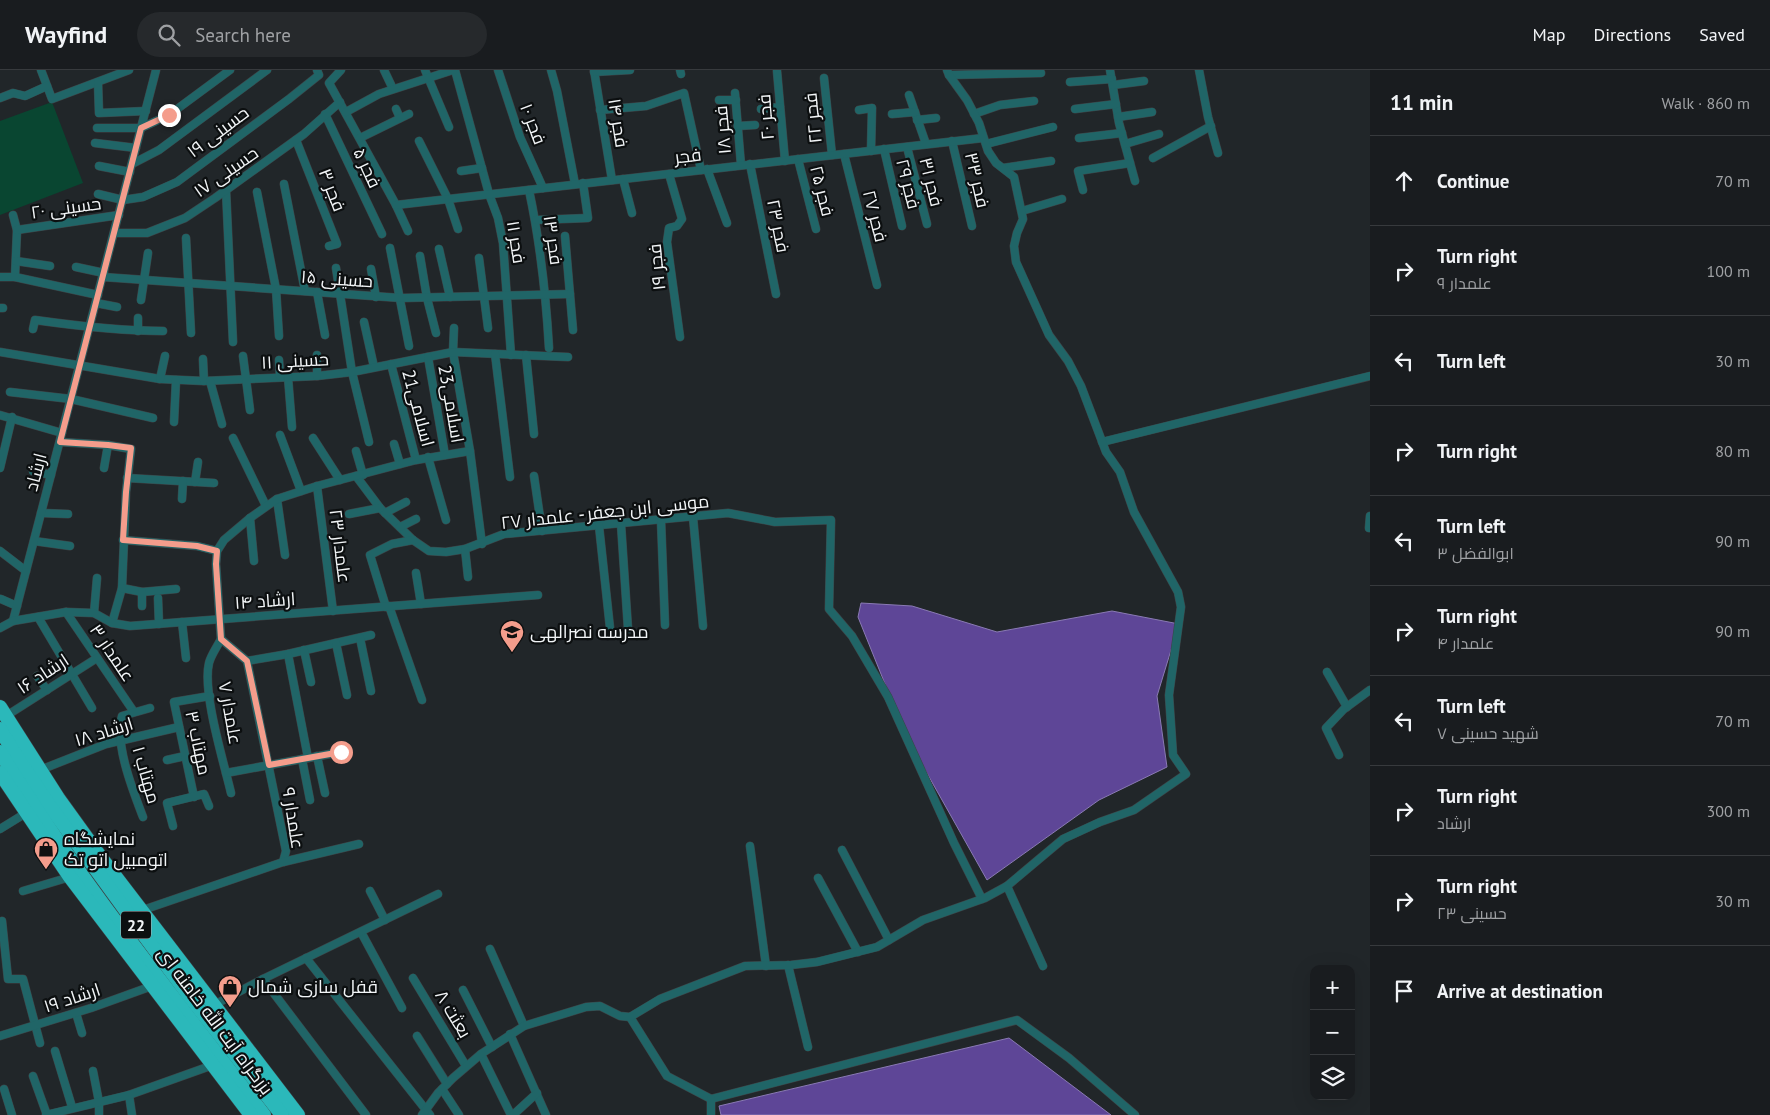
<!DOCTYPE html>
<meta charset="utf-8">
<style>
:root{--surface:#191c1f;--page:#26292c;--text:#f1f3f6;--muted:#9fa1a4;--line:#373a3d}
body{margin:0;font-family:"PT Sans",Cairo,sans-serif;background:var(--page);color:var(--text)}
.controls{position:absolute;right:15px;bottom:15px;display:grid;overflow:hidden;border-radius:10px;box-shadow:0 5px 20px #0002}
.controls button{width:45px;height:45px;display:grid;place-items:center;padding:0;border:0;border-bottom:1px solid var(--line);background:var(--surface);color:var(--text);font:25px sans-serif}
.stop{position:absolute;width:15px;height:15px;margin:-11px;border:4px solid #f49d8c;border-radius:50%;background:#fff}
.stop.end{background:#f49d8c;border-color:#fff;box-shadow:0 1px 5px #0008}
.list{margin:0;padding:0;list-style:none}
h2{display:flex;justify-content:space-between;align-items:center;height:65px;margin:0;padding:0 20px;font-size:21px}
h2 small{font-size:16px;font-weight:400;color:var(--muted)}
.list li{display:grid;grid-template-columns:32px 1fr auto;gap:15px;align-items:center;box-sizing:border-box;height:90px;padding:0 20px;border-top:1px solid var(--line)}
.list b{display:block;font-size:19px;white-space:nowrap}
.list p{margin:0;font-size:16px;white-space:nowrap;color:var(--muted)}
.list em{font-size:16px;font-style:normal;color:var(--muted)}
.icon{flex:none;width:28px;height:28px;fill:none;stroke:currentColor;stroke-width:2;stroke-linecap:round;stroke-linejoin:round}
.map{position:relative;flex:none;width:1370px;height:1045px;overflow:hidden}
header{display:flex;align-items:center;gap:30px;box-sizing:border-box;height:70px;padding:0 25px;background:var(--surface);border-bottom:1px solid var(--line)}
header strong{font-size:24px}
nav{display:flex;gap:28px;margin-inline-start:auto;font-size:18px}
.search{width:350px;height:45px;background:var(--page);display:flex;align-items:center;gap:12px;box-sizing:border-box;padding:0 18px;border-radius:28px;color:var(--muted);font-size:19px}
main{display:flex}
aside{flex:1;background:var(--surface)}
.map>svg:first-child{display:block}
.green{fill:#094631}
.water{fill:#5e4697;stroke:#8a7ab4}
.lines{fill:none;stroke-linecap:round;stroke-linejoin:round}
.street-casing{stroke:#3e4346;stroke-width:9}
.highway-casing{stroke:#3e4346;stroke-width:15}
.street{stroke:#206567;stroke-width:8}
.highway{stroke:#2bb8ba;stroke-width:14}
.route{stroke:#f49d8c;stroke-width:6}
.labels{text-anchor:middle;stroke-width:4.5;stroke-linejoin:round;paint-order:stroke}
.shield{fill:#0c0f10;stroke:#adb0b2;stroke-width:1}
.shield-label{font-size:16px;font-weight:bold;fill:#f2f5f7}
.street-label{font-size:18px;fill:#f2f5f7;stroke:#0c0f10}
.poi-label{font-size:18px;fill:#f2f5f7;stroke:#0c0f10;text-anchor:start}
</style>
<header>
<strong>Wayfind</strong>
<div class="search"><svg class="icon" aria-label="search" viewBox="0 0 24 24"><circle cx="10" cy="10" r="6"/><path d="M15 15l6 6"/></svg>Search here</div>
<nav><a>Map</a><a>Directions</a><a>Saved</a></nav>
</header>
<main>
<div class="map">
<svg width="1370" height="1045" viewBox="0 0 1370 1045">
<rect width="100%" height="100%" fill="#212629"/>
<polygon class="green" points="52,32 83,113 0,145 0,51"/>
<g class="water">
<polygon points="861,533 912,536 997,562 1112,541 1179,554 1157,626 1167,697 1099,730 987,810 906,666 858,547"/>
<polygon points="1009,968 1111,1045 721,1045 719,1036"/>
</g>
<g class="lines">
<g class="street-casing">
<g id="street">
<polyline points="41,0 52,29 129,0"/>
<polyline points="341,0 329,13 396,135 408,161"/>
<polyline points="384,0 393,19"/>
<polyline points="425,0 449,57"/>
<polyline points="455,0 489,124 498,148 503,173 511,285"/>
<polyline points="498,0 520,67 543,118"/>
<polyline points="551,0 557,21 575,114"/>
<polyline points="594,0 612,110"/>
<polyline points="680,0 681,4"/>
<polyline points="1110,0 1119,53 1135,111"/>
<polyline points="1199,0 1208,47 1218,83"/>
<polyline points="777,1 785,91"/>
<polyline points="594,2 630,0"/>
<polyline points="949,5 1041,3"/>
<polyline points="824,8 832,85"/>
<polyline points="98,12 99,43 146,41"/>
<polyline points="1070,12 1112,9"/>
<polyline points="1113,15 1144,11"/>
<polyline points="735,23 741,95"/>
<polyline points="909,25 926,74"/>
<polyline points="0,28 13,23 25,26 47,16"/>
<polyline points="719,30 736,30"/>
<polyline points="396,39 400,48"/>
<polyline points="761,39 780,37"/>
<polyline points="1075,39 1116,34"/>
<polyline points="600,40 646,36 684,23 701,100"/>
<polyline points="859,40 872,38 871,81"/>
<polyline points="346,42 379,24 453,0"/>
<polyline points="325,44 382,164"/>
<polyline points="892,44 915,42"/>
<polyline points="974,44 1000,35 1034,31"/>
<polyline points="1118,47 1152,42"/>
<polyline points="917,50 936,48"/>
<polyline points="738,56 755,55"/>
<polyline points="97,58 141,58 169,45 230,0"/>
<polyline points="360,68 409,44"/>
<polyline points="1079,68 1122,63"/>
<polyline points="296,70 337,174 329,176"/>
<polyline points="419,71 448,129 458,159"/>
<polyline points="952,71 972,156"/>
<polyline points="95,73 136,78"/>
<polyline points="986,74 1053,57"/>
<polyline points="1125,74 1159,64"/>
<polyline points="907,77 927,154"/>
<polyline points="884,79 902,156"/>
<polyline points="844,84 877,215"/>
<polyline points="1153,88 1211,56"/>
<polyline points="798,89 816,159"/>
<polyline points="132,94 159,80 267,0"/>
<polyline points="750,94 776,224"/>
<polyline points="99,96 130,102"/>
<polyline points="1003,98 1051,91"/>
<polyline points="707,99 727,153"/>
<polyline points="461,101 482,98"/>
<polyline points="669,104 682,149 677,156 669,158 667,172 680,267"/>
<polyline points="623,109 632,143"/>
<polyline points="284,114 305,221"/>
<polyline points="226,120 233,272"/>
<path d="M529,120C540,172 546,225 549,278"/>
<polyline points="1083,120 1078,101 1130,93"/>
<polyline points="257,122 276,219 279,266"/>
<polyline points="98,124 123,130 143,127 177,112 289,29 319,5 317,0"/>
<polyline points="396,135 983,68"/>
<polyline points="1022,141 1062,129"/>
<polyline points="13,145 17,160 15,207"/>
<polyline points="536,150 588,148 583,113"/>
<polyline points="17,160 119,145"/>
<polyline points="114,163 147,163 185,148 215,128 304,64 340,32"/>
<polyline points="565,166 573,260"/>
<polyline points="186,168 191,263"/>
<polyline points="390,178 409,276"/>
<polyline points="439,179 450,227"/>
<polyline points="420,186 427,228 436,263"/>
<polyline points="479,188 488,258"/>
<polyline points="16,191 50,196"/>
<polyline points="76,197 104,203"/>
<polyline points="336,198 352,302 369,372"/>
<polyline points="371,199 376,227"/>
<polyline points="0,207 15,207 98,225"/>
<polyline points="103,207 401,228 570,224"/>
<polyline points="317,222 325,265"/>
<polyline points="141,230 148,183"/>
<polyline points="96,233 117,237"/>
<polyline points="0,238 3,238"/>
<polyline points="364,252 374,297"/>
<polyline points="454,258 453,282 470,381 482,474"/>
<path d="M33,259L35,250C78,256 120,261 163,261"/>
<polyline points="138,261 138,248"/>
<polyline points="0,282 160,309 204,311 317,306 352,302 453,282 568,287"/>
<polyline points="495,284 510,407"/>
<polyline points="317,285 317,306"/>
<polyline points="526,285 534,364"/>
<polyline points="243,286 250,340"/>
<polyline points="428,287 445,385"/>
<polyline points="203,289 204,311"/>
<polyline points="279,290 280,307"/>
<polyline points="391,294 416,390"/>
<polyline points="288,307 292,357"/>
<polyline points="160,309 165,286"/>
<polyline points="210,311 222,354"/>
<polyline points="10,322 71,329 153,348"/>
<polyline points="0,345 62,363"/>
<polyline points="174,352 176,310"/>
<polyline points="280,365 301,421"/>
<polyline points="233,368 266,436"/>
<polyline points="313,368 340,410"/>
<polyline points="60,372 108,375 131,379 126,422 122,518 112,553"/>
<polyline points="1102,372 1370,306"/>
<polyline points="394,374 400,394"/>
<polyline points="356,381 363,405"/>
<polyline points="428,387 446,450"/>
<polyline points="0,398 12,347"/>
<polyline points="104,398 108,375"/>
<polyline points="33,401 51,405"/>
<polyline points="356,406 380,438 413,470 429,481 446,482 465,479 504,464 728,443 775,452 831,450 829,539 852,566 888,627 954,773 982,829"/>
<polyline points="534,406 542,461"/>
<polyline points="127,408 214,413"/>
<polyline points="195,412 198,392"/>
<polyline points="317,416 333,541"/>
<polyline points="182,429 183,411"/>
<polyline points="277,429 285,485"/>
<polyline points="41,443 68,444"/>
<polyline points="385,443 406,432"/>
<polyline points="349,444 380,438"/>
<polyline points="693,447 703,556"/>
<polyline points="250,448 254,491"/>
<polyline points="661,450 665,555"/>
<polyline points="621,454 628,559"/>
<polyline points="599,456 610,558"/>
<polyline points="400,457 416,449"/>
<polyline points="1369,458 1370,446"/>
<polyline points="123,470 197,476 217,481"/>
<polyline points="34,471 70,476"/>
<polyline points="465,479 468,507"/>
<polyline points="0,481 26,501"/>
<polyline points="416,503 421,534"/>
<polyline points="122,518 142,522 176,519"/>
<polyline points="142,522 142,536"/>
<polyline points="158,528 159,554"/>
<polyline points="1,529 17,536"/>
<polyline points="389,536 422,630"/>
<polyline points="386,537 370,485 392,474 413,470"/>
<polyline points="66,542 134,642"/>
<polyline points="94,543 97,508"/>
<polyline points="38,547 92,638"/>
<polyline points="13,551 156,0"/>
<polyline points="182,552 186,588"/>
<polyline points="0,558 13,551 66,542 94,543 112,553 130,556 538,525"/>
<polyline points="371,565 288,584 247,591 221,569 216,494 217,481 224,470 250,448 277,429 317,416 416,390 470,381"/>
<polyline points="360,568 371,621"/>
<path d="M221,569C217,577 211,585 209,593C202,622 224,693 231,723"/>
<polyline points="336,573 347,625"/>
<polyline points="304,580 311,612"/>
<polyline points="288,584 308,688"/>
<polyline points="247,591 286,781 283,792"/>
<polyline points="1327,602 1347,637"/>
<polyline points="37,606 47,620"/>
<polyline points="6,646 97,588"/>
<polyline points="1339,685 1326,658 1344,639 1370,620"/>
<polyline points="317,686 325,723"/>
<polyline points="302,689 310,730"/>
<polyline points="167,690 185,686"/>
<polyline points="40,700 106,674 179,657"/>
<polyline points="226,703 341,682"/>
<polyline points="194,727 174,632 210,626"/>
<path d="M143,747C133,721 114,673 122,646L150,638"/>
<polyline points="173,756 167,733 204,724 209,736"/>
<polyline points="0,759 26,743"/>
<polyline points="750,776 766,896"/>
<polyline points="842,780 889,870"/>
<polyline points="818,808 858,882"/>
<polyline points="1007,816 1043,896"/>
<polyline points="23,821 70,807"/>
<polyline points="370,821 385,850"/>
<polyline points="140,841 283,792 359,774"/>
<polyline points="2,851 8,909 23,909 40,973"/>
<polyline points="361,862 402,938"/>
<polyline points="490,879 524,956"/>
<polyline points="306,888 430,1045"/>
<polyline points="788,895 808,977"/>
<polyline points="413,908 466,996"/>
<polyline points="263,909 366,1045"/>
<polyline points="463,920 492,977"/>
<polyline points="214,935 263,909 438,824"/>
<polyline points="76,943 82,963"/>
<polyline points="630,947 667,1006 711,1029 1017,950 1069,988 1135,1045"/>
<polyline points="510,964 546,1045"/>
<polyline points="0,966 91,938 152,916"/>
<polyline points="417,966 447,1014"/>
<polyline points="55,981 72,1037"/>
<polyline points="481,984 511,1045"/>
<polyline points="93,1001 99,1032 99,1045"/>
<polyline points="33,1006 47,1045"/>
<polyline points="4,1019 12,1045"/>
<polyline points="442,1019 459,1045"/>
<polyline points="129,1025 132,1045"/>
<polyline points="711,1029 711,1045"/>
<polyline points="46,1045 129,1025 213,995"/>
<polyline points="422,1045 438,1023 453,1008 481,984 524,956 586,937 600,936 620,946 630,947 660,929 745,896 791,895 817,892 877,877 923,850 985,828 1007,816 1063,769 1100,752 1134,740 1186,704 1173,685 1169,625 1181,537 1178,522 1134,442 1120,402 1106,382 1081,316 1068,291 1049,265 1016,192 1014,176 1017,163 1023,149 1014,107 996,93 988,81 979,53 967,30 949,5 947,0"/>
<polyline points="513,1045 537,1023"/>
</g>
</g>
<g class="highway-casing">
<g id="highway">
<polyline points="0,637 58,728 102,789 298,1045"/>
<polyline points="0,659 16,686 49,735 129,845 193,931 282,1045"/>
<path d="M0,682C78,810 173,926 264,1045"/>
<polyline points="0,703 70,807 251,1045"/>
</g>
</g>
<use href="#street" class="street"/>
<use href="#highway" class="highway"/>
</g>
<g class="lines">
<polyline class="route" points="169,45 141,58 60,372 108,375 131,378 126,422 123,470 197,476 217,481 216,494 221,569 247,591 269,695 341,682"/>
</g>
<defs>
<g id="school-pin" transform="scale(1.25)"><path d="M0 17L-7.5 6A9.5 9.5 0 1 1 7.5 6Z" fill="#f49d8c" stroke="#0c0f10"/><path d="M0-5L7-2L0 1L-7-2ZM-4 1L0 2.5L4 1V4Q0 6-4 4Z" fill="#111"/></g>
<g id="shop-pin" transform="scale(1.25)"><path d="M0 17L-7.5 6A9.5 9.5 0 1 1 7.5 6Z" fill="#f49d8c" stroke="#0c0f10"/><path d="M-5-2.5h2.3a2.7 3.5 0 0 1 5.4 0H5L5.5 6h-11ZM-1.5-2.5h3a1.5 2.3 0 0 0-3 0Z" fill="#111"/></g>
</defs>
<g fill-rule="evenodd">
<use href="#school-pin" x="512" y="562"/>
<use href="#shop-pin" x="46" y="779"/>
<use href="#shop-pin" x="230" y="917"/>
</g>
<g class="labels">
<rect class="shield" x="121" y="841.5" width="30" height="27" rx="4"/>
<g class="shield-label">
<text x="136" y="861">22</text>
</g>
<g class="street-label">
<text transform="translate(766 47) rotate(-95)" y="6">فجر ۲۰</text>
<text transform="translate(813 48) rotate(-96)" y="6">فجر ۲۲</text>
<text transform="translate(618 53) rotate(81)" y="6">فجر ۱۴</text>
<text transform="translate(533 54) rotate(69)" y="6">فجر ۱۰</text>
<text transform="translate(723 60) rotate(-95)" y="6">فجر ۱۸</text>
<text transform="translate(218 62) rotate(-37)" y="6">حسینی ۱۹</text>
<text transform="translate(688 86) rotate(-7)" y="6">فجر</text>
<text transform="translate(367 98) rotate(65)" y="6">فجر ۵</text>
<text transform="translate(226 102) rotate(-35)" y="6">حسینی ۱۷</text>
<text transform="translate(977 110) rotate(77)" y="6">فجر ۳۳</text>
<text transform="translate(931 112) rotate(76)" y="6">فجر ۳۱</text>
<text transform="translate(908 114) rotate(76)" y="6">فجر ۲۹</text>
<text transform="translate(332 120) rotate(69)" y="6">فجر ۳</text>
<text transform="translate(822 121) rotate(76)" y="6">فجر ۲۵</text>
<text transform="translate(66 138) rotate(-8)" y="6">حسینی ۲۰</text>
<text transform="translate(875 146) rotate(76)" y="6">فجر ۲۷</text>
<text transform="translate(778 156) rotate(79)" y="6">فجر ۲۳</text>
<text transform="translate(553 170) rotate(82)" y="6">فجر ۱۳</text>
<text transform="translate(516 172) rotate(81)" y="6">فجر ۱۱</text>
<text transform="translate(657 197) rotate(-96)" y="6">فجر ۱۹</text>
<text transform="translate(337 209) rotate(4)" y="6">حسینی ۱۵</text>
<text transform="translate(295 291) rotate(-3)" y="6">حسینی ۱۱</text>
<text transform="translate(451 334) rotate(80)" y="6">اسلامی23</text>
<text transform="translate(418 338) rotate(75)" y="6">اسلامی21</text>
<text transform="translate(36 402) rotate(-75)" y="6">ارشاد</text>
<text transform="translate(605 442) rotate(-6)" y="6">موسی ابن جعفر - علمدار ۲۷</text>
<text transform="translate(340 476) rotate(83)" y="6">علمدار ۲۳</text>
<text transform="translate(265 531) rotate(-4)" y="6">ارشاد ۱۴</text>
<text transform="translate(112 583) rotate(56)" y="6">علمدار ۳</text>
<text transform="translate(43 604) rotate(-33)" y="6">ارشاد ۱۶</text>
<text transform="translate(230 643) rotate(80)" y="6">علمدار ۷</text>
<text transform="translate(104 662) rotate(-17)" y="6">ارشاد ۱۸</text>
<text transform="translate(198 673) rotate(78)" y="6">مهتاب ۳</text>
<text transform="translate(146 705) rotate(74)" y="6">مهتاب ۱</text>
<text transform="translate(293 748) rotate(81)" y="6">علمدار ۹</text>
<text transform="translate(72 928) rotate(-18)" y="6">ارشاد ۱۹</text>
<text transform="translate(453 944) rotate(59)" y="6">بعثت ۸</text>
<text transform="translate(215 951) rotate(53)" y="6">بزرگراه آیت الله خامنه ای</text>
</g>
<g class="poi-label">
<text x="530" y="568">مدرسه نصرالهی</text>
<text x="64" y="775">نمایشگاه<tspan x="64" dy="21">اتومبیل اتو تک</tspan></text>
<text x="248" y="923">قفل سازی شمال</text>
</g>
</g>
</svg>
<div class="controls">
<button>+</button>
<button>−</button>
<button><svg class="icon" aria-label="layers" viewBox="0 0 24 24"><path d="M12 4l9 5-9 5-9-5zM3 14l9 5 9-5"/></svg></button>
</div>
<div class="stop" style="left:341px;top:682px"></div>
<div class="stop end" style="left:169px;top:45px"></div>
</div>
<aside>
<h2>11 min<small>Walk · 860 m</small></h2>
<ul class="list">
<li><svg class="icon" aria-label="ahead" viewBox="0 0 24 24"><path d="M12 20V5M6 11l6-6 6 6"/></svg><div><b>Continue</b></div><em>70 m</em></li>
<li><svg class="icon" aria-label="right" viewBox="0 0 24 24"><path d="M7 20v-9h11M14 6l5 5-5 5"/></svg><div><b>Turn right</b><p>علمدار ۹</p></div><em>100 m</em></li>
<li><svg class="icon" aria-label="left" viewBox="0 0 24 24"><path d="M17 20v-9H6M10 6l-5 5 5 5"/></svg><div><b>Turn left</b></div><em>30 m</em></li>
<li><svg class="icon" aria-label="right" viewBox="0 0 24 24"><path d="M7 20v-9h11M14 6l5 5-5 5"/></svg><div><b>Turn right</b></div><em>80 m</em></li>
<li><svg class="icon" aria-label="left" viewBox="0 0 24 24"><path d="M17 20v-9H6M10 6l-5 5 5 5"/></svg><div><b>Turn left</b><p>ابوالفضل ۳</p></div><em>90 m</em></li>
<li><svg class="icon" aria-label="right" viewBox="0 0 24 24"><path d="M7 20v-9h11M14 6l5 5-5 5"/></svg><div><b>Turn right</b><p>علمدار ۴</p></div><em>90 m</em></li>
<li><svg class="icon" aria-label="left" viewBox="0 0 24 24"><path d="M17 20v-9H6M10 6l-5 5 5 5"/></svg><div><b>Turn left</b><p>شهید حسینی ۷</p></div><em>70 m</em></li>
<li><svg class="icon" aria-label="right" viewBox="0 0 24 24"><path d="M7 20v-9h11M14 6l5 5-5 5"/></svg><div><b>Turn right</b><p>ارشاد</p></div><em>300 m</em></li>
<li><svg class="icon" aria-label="right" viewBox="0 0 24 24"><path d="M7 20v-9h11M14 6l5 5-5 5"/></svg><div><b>Turn right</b><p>حسینی ۲۳</p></div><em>30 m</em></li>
<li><svg class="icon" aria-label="arrive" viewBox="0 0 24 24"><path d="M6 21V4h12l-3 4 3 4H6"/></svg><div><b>Arrive at destination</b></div></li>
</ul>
</aside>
</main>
